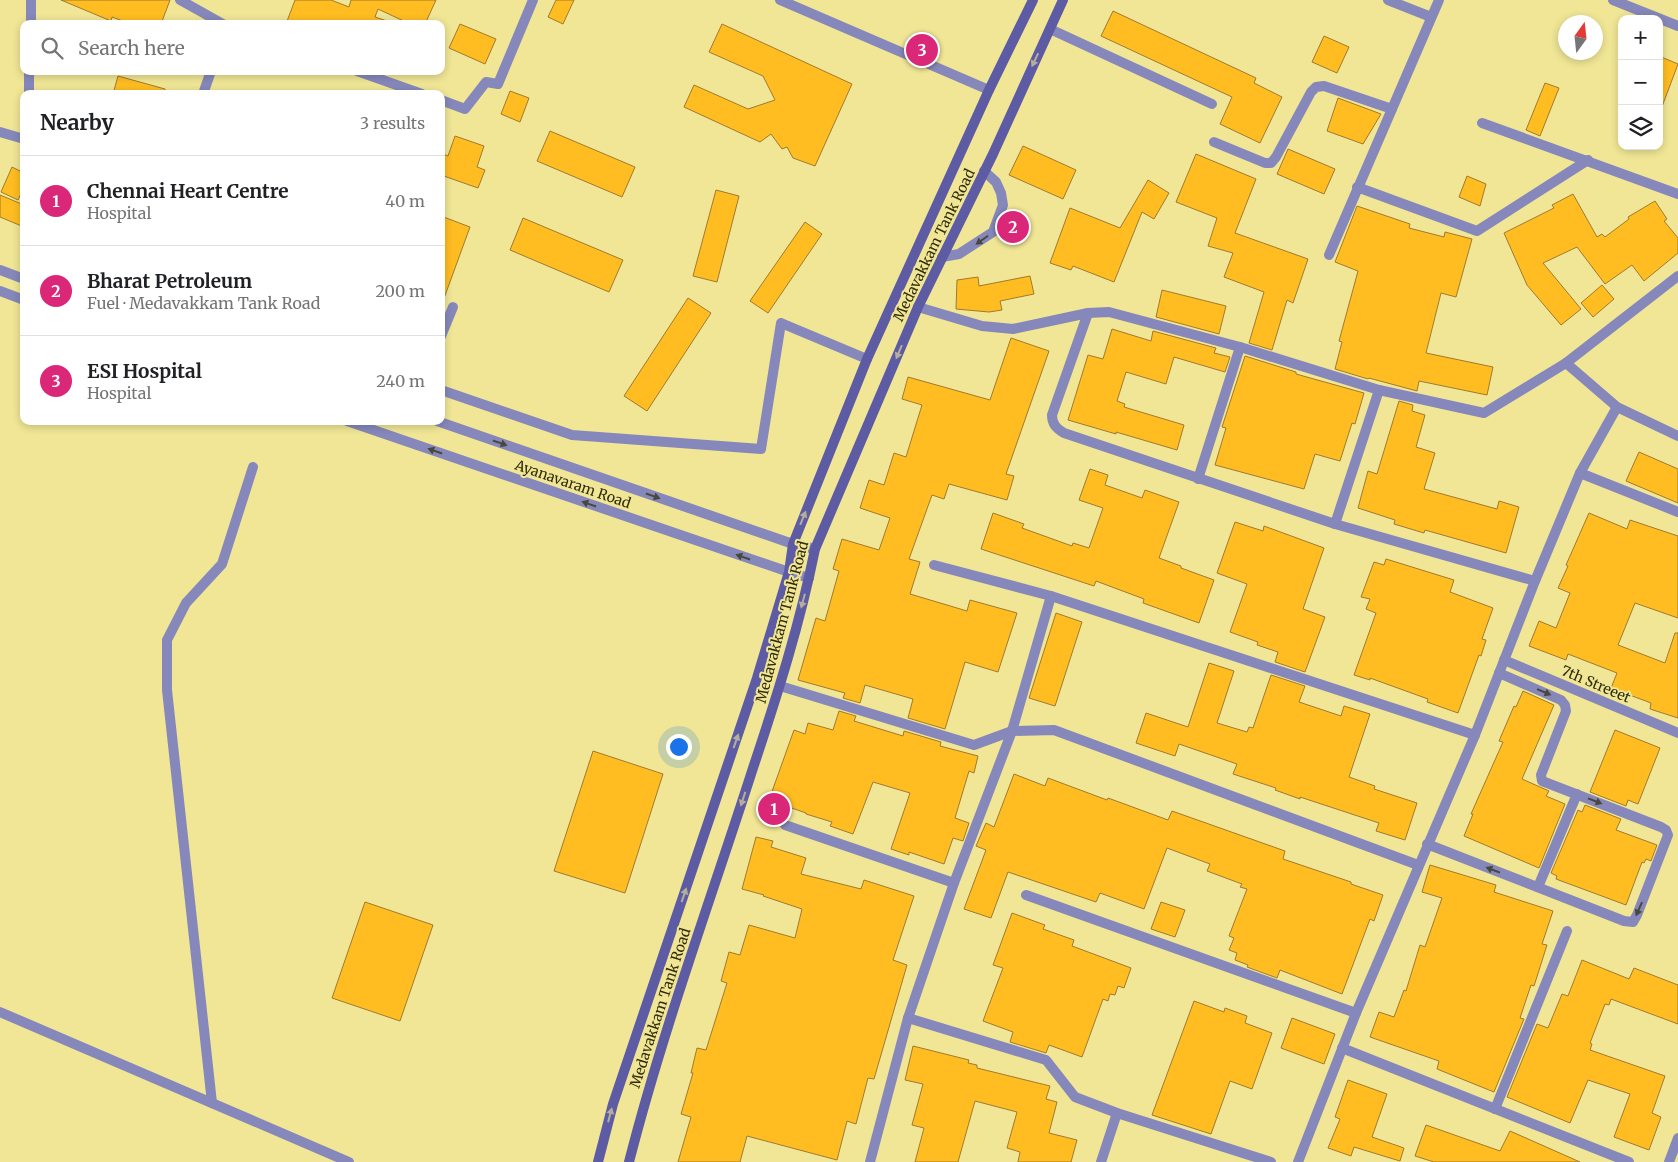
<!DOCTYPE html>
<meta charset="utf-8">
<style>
:root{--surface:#fff;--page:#f6f6f6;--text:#202124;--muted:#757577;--line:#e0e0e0;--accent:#db2777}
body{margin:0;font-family:Merriweather,serif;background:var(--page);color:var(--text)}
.controls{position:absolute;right:15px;top:15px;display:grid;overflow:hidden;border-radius:10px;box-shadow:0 2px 8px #0003}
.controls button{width:45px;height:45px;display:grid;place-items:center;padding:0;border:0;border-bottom:1px solid var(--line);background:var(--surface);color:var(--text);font:25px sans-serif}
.compass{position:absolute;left:1558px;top:15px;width:45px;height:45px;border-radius:50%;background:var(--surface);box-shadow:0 2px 8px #0003;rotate:15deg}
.you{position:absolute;left:678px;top:746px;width:18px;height:18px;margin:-12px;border:4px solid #fff;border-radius:50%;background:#1a73e8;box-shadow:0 0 0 8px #1a73e833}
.badge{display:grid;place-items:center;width:32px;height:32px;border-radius:50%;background:var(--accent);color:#fff;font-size:16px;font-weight:700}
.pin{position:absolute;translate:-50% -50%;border:2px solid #fff;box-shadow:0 1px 5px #0006}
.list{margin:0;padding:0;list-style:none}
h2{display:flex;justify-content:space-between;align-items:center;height:65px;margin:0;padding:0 20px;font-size:21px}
h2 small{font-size:16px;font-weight:400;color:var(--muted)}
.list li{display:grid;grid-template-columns:32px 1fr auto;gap:15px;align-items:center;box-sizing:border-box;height:90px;padding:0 20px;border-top:1px solid var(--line)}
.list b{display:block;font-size:19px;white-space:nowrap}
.list p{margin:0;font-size:16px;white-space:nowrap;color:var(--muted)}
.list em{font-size:16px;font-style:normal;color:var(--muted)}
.icon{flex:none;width:28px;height:28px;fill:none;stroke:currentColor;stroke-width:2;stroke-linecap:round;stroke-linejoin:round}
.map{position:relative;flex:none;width:1678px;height:1162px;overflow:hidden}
.search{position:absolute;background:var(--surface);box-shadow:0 2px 8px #0003;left:20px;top:20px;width:425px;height:55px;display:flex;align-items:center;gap:12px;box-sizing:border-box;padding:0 18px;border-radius:10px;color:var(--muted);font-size:19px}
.panel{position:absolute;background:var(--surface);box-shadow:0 2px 8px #0003;left:20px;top:90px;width:425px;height:335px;border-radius:10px}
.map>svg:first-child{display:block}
.building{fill:#ffbd21;stroke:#9f7a30}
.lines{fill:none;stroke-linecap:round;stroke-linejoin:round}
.service{stroke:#8688bb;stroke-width:10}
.minor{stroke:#8688bb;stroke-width:10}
.tertiary{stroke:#8688bb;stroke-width:10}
.secondary{stroke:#5c5ba4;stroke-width:10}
.oneway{fill:#b5ae9b}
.oneway2{fill:#49473e}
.labels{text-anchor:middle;stroke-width:4;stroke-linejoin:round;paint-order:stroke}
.street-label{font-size:14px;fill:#2f2b08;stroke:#f0e695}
</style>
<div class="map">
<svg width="1678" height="1162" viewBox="0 0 1678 1162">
<rect width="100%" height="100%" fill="#f0e695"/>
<g class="building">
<polygon points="61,0 170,0 161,24 131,24 112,17 111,21"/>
<polygon points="295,0 331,0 349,7 351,0 436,0 425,24 410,24 378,9 375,17 390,22 389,24 286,24"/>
<polygon points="556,0 574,0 563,24 548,17"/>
<polygon points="1113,11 1256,78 1254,83 1282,97 1260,143 1220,124 1232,97 1101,36"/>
<polygon points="460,24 496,39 485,64 449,48"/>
<polygon points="722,24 852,84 815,166 793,158 787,147 782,149 771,134 760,142 684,107 694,85 748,109 775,100 763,76 709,52"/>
<polygon points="1324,36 1349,47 1337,73 1312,62"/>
<polygon points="1659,56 1678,64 1660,112 1659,112"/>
<polygon points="118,76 165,89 165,94 113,94"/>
<polygon points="1545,83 1559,88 1540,136 1526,130"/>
<polygon points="510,91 529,98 520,122 501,114"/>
<polygon points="1338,98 1381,114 1363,144 1327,131"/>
<polygon points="550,131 635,167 622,197 537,161"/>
<polygon points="455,136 484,146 477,167 485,170 478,188 441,175 441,153 448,156"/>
<polygon points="1023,146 1076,170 1063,199 1009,175"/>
<polygon points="1288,149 1335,169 1324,194 1277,174"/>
<polygon points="1196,154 1256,179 1235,233 1308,259 1293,303 1287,300 1272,350 1249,343 1264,292 1224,277 1233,253 1208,246 1217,218 1176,202"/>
<polygon points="12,167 24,173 24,187 18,200 1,192"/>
<polygon points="1467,176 1486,184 1480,206 1459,197"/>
<polygon points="1148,180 1169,193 1154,219 1142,212 1114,282 1073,266 1071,270 1050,263 1070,208 1120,228"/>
<polygon points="716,190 739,196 717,282 693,276"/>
<polygon points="1573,194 1597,237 1602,234 1605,237 1629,219 1628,217 1655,201 1667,219 1664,221 1678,238 1678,253 1644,281 1632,265 1605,284 1577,247 1543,263 1581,309 1561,325 1527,285 1504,233 1554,208 1552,205"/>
<polygon points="0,195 24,205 24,227 0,217"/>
<polygon points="1357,206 1410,224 1409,228 1444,237 1445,232 1472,239 1456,297 1441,293 1426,353 1493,367 1487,395 1419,381 1417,391 1369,378 1368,379 1335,369 1342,342 1339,341 1358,271 1335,262"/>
<polygon points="441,216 470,227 443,301 441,301"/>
<polygon points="523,218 623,260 609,292 510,250"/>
<polygon points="805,222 822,234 768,313 750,301"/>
<polygon points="1030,276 1034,294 1000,301 1002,310 989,312 956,309 957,280 978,277 979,286"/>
<polygon points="1602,285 1614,299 1593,317 1581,303"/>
<polygon points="1162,290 1226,306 1219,334 1156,317"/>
<polygon points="688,298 711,313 647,411 624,396"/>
<polygon points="1112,329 1151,341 1153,331 1216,348 1214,353 1230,357 1225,372 1174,357 1166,384 1126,372 1117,401 1125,404 1124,407 1184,425 1177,450 1116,432 1116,434 1068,420 1088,355 1103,359"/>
<polygon points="1011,338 1049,351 1006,474 1014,476 1007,500 949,484 944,499 932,495 909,559 920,562 910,594 967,611 970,600 1017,613 998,672 965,662 945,729 908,718 913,699 865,685 860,703 843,698 845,693 798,680 816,618 825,621 839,571 833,569 842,539 879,550 890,518 860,508 869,480 884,485 894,453 906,457 922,405 902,399 908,377 990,400"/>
<polygon points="1245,356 1296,372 1296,374 1364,393 1355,424 1352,423 1340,461 1315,454 1304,489 1215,465 1226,428 1222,427"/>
<polygon points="1399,401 1413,405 1412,411 1425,415 1416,447 1435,453 1424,489 1497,509 1499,501 1519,507 1506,553 1425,530 1424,533 1394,524 1395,520 1358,508 1368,471 1377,474"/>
<polygon points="1639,452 1678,469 1678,503 1626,481"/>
<polygon points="1090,469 1108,475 1105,485 1142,498 1145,490 1179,502 1159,558 1181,566 1181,568 1214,580 1199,623 1143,603 1144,599 1096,581 1094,586 981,549 993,513 1024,524 1022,528 1072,546 1073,543 1089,548 1103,508 1079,500"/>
<polygon points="1589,513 1627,529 1630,520 1678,536 1678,618 1635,603 1618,645 1665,663 1675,633 1678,633 1678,718 1650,709 1651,703 1611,688 1617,673 1568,654 1566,660 1529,646 1539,621 1556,628 1570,593 1558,588 1568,566 1566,565"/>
<polygon points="1235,522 1263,531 1264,526 1324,548 1303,609 1325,617 1305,672 1275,662 1278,652 1257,645 1258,642 1230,632 1247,584 1217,573"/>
<polygon points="1386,559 1454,580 1450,592 1493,608 1482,639 1486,640 1481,656 1479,655 1458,713 1427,702 1428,699 1370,678 1370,680 1354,675 1376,613 1366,609 1370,599 1361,597 1374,562 1384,565"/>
<polygon points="1056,613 1082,622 1055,706 1029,698"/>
<polygon points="1209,663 1234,671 1217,723 1247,732 1249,727 1253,728 1271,675 1305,686 1299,702 1341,716 1344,706 1370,714 1349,777 1375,786 1374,789 1417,803 1405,840 1376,831 1379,823 1300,797 1300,799 1275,790 1276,788 1233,774 1237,764 1179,744 1175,756 1136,743 1146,713 1188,727"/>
<polygon points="1523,691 1554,705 1522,779 1549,791 1546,796 1565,804 1539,868 1464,836 1473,814 1471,814 1503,742 1499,741 1514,706 1516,707"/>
<polygon points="839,711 856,716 854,721 903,736 904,731 941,742 940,746 978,756 974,773 969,771 955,818 969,823 963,841 953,838 944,864 909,852 909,855 891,849 910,793 873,782 853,834 830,826 832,822 806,814 806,813 769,800 794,730 805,734 808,723 833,730"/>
<polygon points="1615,730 1660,748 1638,804 1628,800 1626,806 1590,792"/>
<polygon points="593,751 663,774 625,893 554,871"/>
<polygon points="1014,774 1045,786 1048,778 1107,800 1108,798 1168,820 1172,811 1285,851 1283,859 1351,882 1351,884 1383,895 1374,921 1370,919 1342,994 1280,970 1277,978 1247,967 1248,965 1235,960 1237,953 1229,950 1234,938 1229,936 1247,889 1240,887 1242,884 1207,871 1210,864 1167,848 1144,909 1100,893 1096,902 1008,872 991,918 964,909 986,850 976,846 986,823 994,827"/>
<polygon points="1585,805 1621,819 1616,830 1657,845 1651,861 1646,859 1644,863 1642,862 1626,905 1556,879 1557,876 1551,873 1578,810 1582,812"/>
<polygon points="756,837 773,841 771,847 806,858 801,874 861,889 864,880 914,896 893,960 907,965 874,1079 868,1078 856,1124 847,1121 837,1160 747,1136 740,1162 678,1162 691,1117 681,1114 693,1073 691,1073 697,1048 706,1050 727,983 721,981 729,952 740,955 749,925 795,938 802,909 763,896 764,895 742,889"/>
<polygon points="1430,865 1496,885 1494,892 1553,911 1542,944 1547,945 1534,986 1531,985 1520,1018 1524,1019 1494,1092 1437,1069 1439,1061 1370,1037 1379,1012 1394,1017 1404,990 1406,991 1420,945 1425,947 1442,898 1422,892"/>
<polygon points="365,902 433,925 400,1021 332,998"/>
<polygon points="1161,902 1185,910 1175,937 1151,929"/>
<polygon points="1012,913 1045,925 1043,929 1074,940 1072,946 1131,968 1124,988 1118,986 1115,995 1110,994 1108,1001 1103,999 1082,1057 1049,1045 1046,1053 1010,1042 1013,1032 983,1021 1003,968 993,965"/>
<polygon points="1582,960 1629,979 1634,968 1678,985 1678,1024 1611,999 1609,1005 1605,1004 1590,1043 1592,1044 1590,1050 1665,1076 1652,1113 1661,1117 1649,1150 1614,1137 1630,1094 1588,1080 1570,1123 1507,1097 1537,1024 1548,1028 1562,994 1568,996"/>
<polygon points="1194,1001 1224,1012 1225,1008 1247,1016 1245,1023 1272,1033 1252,1089 1230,1081 1211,1134 1152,1115"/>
<polygon points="1292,1018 1335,1034 1324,1064 1281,1048"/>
<polygon points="913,1046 969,1060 968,1063 977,1065 977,1068 1050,1086 1046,1099 1057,1102 1049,1133 1077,1140 1071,1162 1018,1162 1020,1152 1007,1148 1017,1112 975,1101 958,1162 915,1162 924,1128 912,1125 923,1084 905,1080"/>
<polygon points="1348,1080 1387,1094 1372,1137 1404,1148 1400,1161 1354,1147 1351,1156 1328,1148 1340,1119 1335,1117"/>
<polygon points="1426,1125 1500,1151 1510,1131 1580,1162 1434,1162 1415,1156"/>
</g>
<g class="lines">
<g class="service">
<polyline points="780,0 989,90"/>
<polyline points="942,257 959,254 993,232 1003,205 1001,193 996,182 984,171"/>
<polyline points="785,825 954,883"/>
<polyline points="0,1012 349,1162"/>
<polyline points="212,1103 167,690 167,640 186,603 222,564 253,467"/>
</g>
<g class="minor">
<polyline points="180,0 223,24"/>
<polyline points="1388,0 1431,17"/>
<polyline points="1613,0 1678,26"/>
<polyline points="31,24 31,0"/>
<polyline points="1050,29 1212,104"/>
<polyline points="357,71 422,94"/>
<polyline points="29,94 29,71"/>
<polyline points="203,94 211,71"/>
<polyline points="441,100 465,109 486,82 498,84 533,0"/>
<polyline points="1482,123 1678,194"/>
<polyline points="0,132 24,139"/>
<polyline points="1214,142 1265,163 1271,163 1276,157 1311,92 1316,87 1324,86 1392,109"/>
<polyline points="1357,187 1477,231 1588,160"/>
<polyline points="1329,255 1439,0"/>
<polyline points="918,307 982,326 1013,329 1088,313 1109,312 1240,347 1379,390 1484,413 1566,363 1678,276"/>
<path d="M1088,313L1052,415C1052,424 1056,428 1064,433L1335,524L1535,581"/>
<polyline points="441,336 453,307"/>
<polyline points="1566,363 1617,407 1678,436"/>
<polyline points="441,390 572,435 761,449 781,323 867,359"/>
<polyline points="1580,473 1678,512"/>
<polyline points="1198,479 1240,347"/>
<polyline points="1335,524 1379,390"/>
<polyline points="934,565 1051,596 1475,735"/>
<polyline points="1504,660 1678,733"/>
<polyline points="780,686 974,745 1012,731 1054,730 1418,865"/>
<polyline points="1427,844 1624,921 1633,922 1637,915 1668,835 1666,830 1661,827 1542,781 1541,775 1566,711 1565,705 1561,700 1499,673"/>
<polyline points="1538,887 1577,794"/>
<polyline points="1026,895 1356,1013"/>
<polyline points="908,1018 1046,1060 1075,1097 1117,1113 1271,1162"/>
<polyline points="1342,1048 1629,1162"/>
<polyline points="1495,1109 1567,931"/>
<polyline points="870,1162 908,1018 954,883 1012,731 1051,596"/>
<polyline points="1101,1162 1117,1113"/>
<polyline points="1298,1162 1356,1013 1475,735 1535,581 1580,473 1617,407"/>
<polyline points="1669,1162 1678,1138"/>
</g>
<g class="tertiary">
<polyline points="0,270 24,279"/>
<polyline points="0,291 24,300"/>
<polyline points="347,421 789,572 809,578"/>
<polyline points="437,421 793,544 815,549"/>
</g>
<g class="secondary">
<polyline points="598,1162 613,1104 757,678 789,572 793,544 867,359 989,90 1033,0"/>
<path d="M629,1162C663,1029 711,899 753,768C777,696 800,624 815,549L918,307L993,154L1063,0"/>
</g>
</g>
<defs><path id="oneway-solid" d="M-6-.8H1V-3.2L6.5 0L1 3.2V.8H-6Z" transform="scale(1.25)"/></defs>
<g class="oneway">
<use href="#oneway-solid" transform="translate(1035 60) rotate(115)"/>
<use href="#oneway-solid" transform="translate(899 352) rotate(113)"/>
<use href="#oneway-solid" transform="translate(803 518) rotate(-68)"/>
<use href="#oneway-solid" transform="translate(803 601) rotate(105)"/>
<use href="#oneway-solid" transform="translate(736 741) rotate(-71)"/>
<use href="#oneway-solid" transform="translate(743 799) rotate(108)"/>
<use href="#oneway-solid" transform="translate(684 895) rotate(-71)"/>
<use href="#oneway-solid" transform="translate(610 1115) rotate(-75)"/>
</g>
<g class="oneway2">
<use href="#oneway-solid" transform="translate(982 240) rotate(145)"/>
<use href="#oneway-solid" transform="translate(500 443) rotate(19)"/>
<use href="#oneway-solid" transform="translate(435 451) rotate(-161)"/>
<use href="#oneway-solid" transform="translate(653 496) rotate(19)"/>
<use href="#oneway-solid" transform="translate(589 504) rotate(-161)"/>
<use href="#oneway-solid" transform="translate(743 557) rotate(-161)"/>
<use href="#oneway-solid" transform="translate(1544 692) rotate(23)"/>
<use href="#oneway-solid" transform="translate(1595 801) rotate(21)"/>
<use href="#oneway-solid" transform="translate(1493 870) rotate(-159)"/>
<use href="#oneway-solid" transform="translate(1639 909) rotate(114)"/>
</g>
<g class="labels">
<g class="street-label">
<text transform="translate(934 245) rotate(-64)" y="5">Medavakkam Tank Road</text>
<text transform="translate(573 484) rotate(19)" y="5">Ayanavaram Road</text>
<text transform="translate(782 622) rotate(-75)" y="5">Medavakkam Tank Road</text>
<text transform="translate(1596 684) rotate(23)" y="5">7th Streeet</text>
<text transform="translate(660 1008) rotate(-72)" y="5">Medavakkam Tank Road</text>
</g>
</g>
</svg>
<div class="controls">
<button>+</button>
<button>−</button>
<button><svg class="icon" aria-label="layers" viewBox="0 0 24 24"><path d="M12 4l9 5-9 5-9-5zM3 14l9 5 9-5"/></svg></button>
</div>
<svg class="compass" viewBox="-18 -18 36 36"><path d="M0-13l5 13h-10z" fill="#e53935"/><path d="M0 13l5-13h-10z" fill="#757577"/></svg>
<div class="you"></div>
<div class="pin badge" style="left:774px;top:809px">1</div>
<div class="pin badge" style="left:1013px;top:227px">2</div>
<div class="pin badge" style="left:922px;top:50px">3</div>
<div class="search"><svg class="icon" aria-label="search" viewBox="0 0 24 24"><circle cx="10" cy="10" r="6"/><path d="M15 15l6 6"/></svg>Search here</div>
<section class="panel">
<h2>Nearby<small>3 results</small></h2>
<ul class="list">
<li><span class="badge">1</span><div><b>Chennai Heart Centre</b><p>Hospital</p></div><em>40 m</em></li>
<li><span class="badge">2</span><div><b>Bharat Petroleum</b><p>Fuel · Medavakkam Tank Road</p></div><em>200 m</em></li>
<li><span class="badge">3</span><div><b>ESI Hospital</b><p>Hospital</p></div><em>240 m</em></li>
</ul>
</section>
</div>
